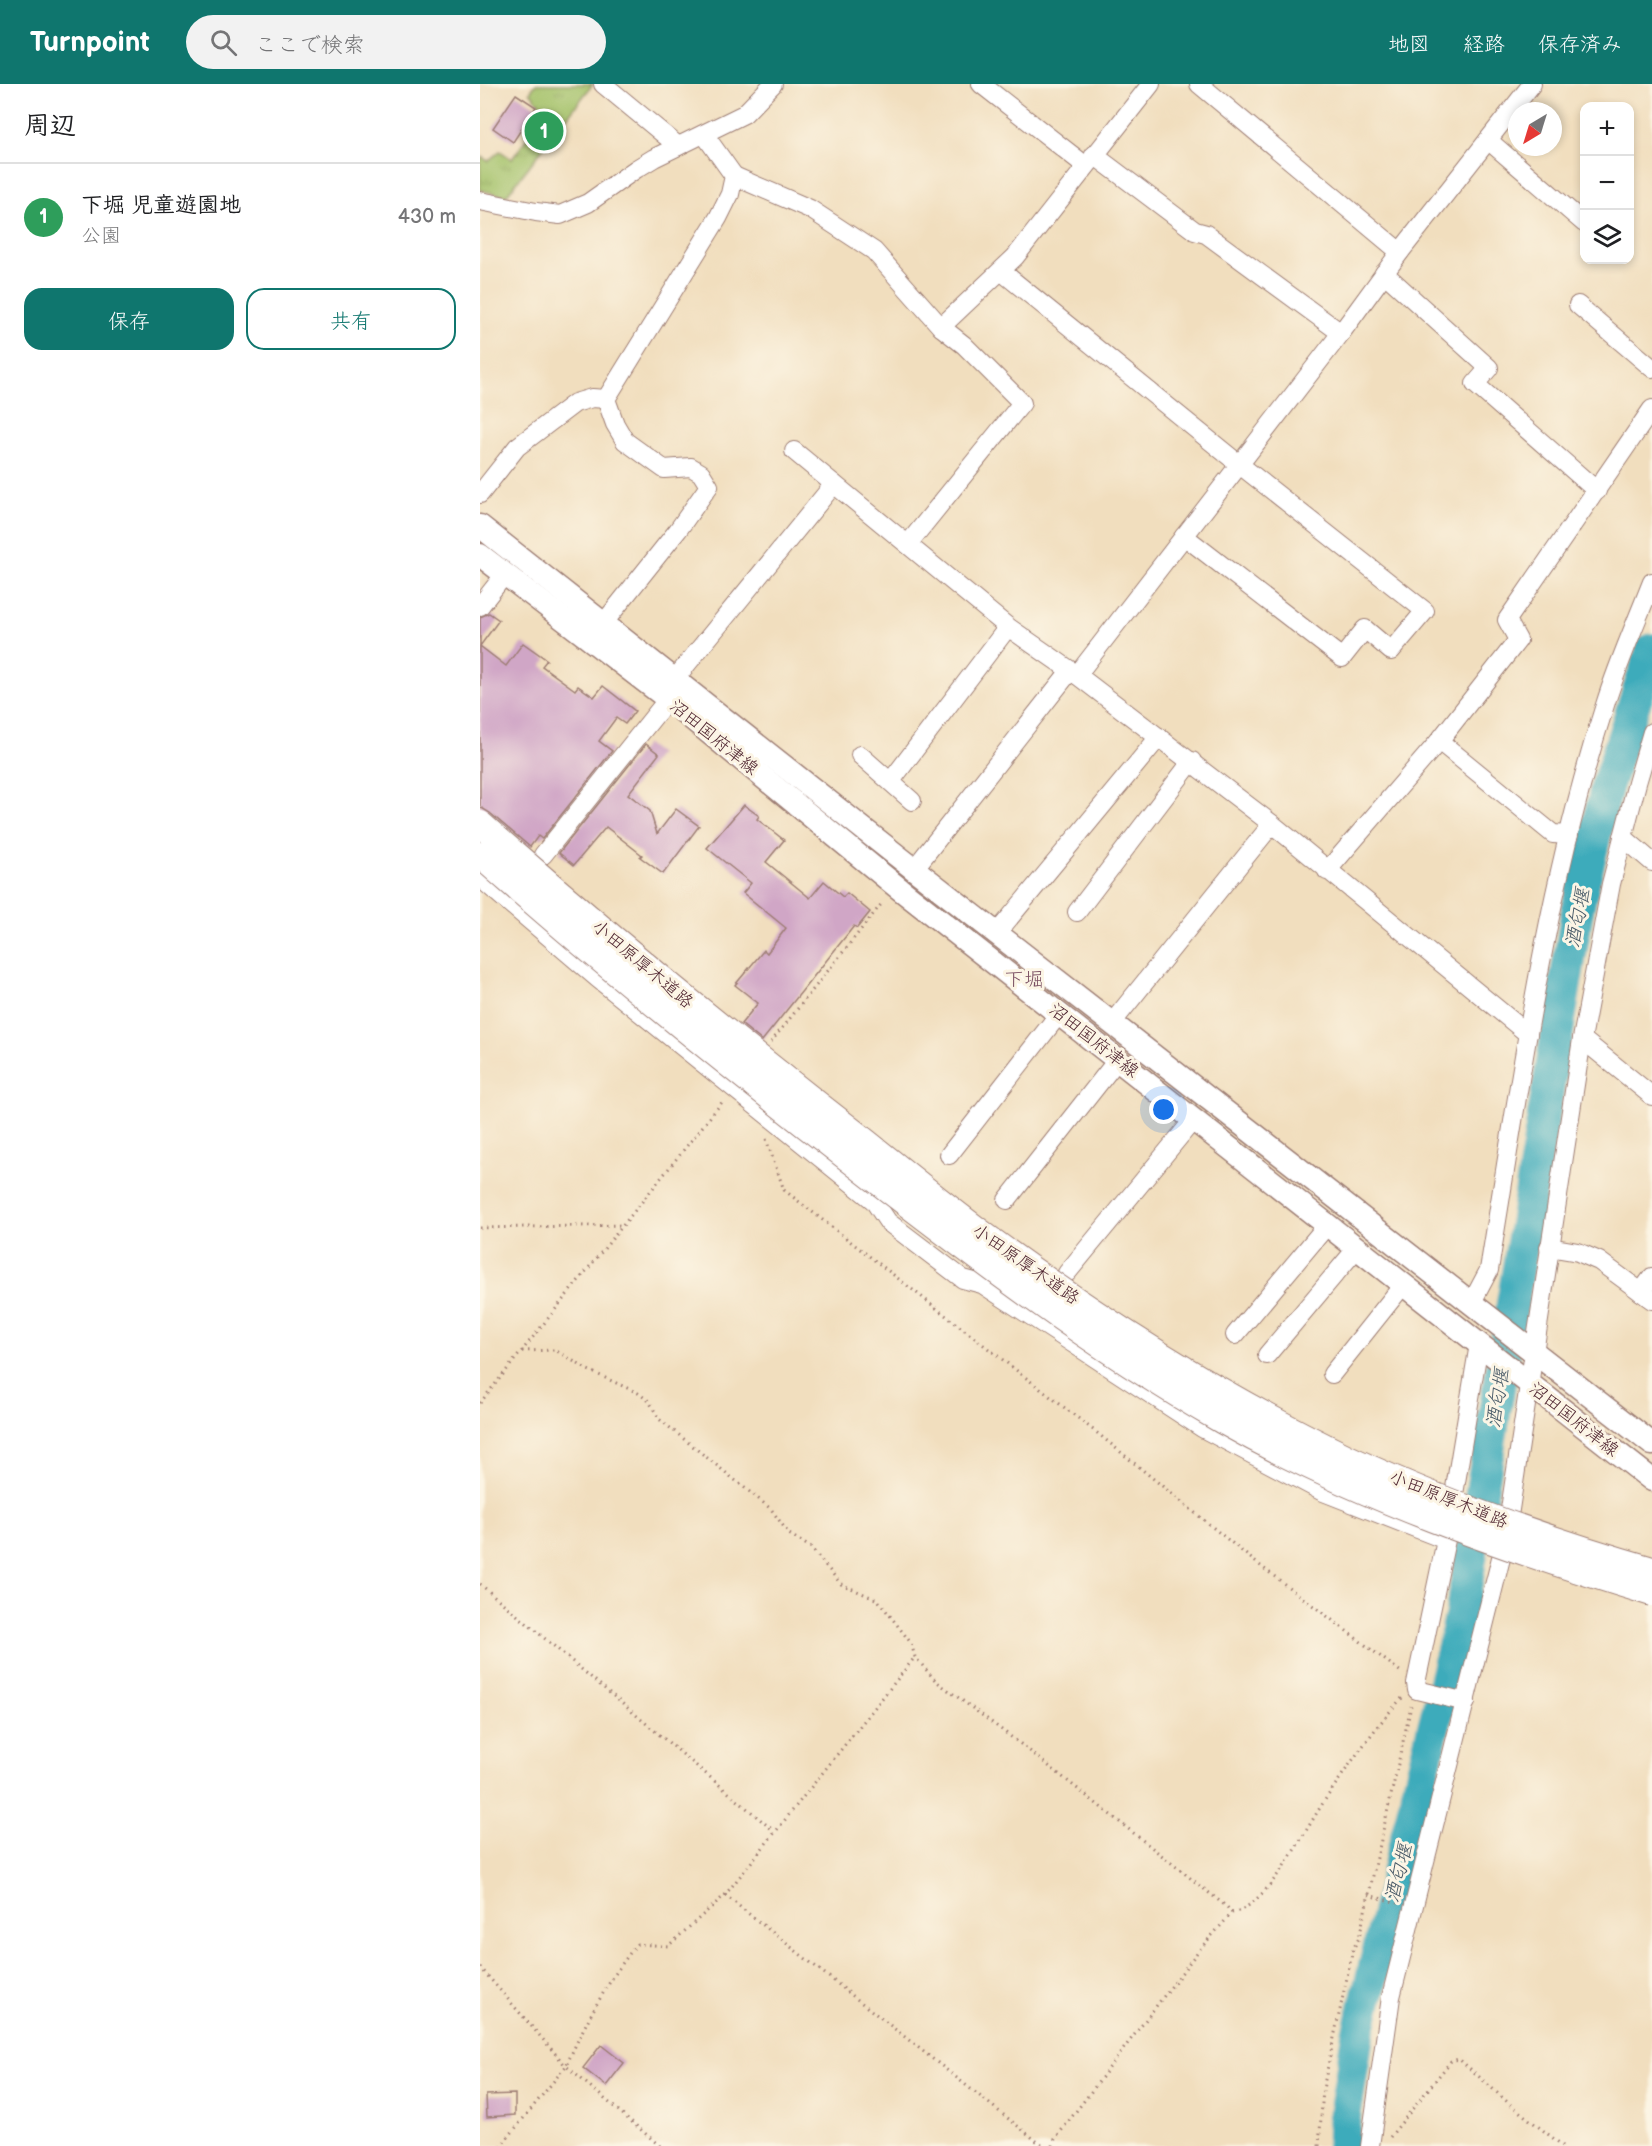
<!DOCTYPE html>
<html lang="ja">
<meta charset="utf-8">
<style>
:root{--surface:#fff;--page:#f2f2f2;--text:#202124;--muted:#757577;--line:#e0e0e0;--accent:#0f766e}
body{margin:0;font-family:"Balsamiq Sans","Klee One",sans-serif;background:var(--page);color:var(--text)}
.controls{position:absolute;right:18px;top:18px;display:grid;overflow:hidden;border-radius:12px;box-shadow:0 3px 9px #0003}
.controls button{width:54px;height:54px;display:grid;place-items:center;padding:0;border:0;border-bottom:2px solid var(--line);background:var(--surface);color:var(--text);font:30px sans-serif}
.compass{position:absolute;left:1028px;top:18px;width:54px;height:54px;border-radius:50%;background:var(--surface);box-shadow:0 3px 9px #0003;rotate:218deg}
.you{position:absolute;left:684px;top:1026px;width:21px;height:21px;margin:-15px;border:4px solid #fff;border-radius:50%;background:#1a73e8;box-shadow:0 0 0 9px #1a73e833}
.badge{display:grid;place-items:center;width:39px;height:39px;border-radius:50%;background:var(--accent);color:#fff;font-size:20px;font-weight:700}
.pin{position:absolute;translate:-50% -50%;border:3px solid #fff;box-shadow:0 2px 6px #0006}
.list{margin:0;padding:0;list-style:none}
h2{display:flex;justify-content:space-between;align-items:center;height:78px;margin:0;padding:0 24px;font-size:26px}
h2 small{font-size:20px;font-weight:400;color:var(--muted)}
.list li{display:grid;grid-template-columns:39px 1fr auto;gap:18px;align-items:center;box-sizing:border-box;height:108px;padding:0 24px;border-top:2px solid var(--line)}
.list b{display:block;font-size:22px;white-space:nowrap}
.list p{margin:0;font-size:20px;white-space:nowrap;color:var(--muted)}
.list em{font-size:20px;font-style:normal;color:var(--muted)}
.actions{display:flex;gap:12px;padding:18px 24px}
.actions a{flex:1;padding:14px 0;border:2px solid var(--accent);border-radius:18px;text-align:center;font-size:21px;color:var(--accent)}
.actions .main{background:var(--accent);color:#fff}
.icon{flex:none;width:33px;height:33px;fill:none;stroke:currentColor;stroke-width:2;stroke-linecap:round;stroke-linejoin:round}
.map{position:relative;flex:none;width:1172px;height:2062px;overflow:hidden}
header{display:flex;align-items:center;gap:36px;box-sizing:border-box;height:84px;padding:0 30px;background:var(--accent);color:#fff}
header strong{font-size:28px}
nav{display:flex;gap:33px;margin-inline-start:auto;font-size:21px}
.search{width:420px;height:54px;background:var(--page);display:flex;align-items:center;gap:15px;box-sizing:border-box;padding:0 21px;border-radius:33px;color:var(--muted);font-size:22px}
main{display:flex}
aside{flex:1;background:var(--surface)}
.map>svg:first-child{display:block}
.park{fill:url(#park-tufts);stroke:#76704a;stroke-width:1.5}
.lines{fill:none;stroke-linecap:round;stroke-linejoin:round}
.river{stroke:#3dabbb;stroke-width:33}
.building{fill:#d0a6c6}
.minor-casing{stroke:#9e7e74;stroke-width:20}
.major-casing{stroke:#9e7e74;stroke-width:25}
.path{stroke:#9e7e74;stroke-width:3;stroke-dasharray:1.5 4.5;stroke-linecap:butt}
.minor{stroke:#fff;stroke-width:18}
.major{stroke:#fff;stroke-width:22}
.highway-bridge-casing{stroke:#9e7e74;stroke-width:28;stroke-linecap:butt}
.highway-bridge{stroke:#fff;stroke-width:26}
.labels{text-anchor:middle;stroke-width:6;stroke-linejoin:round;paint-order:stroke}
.street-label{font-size:18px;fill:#4a1f2b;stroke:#fcf5e5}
.water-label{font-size:20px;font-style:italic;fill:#455765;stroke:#fcf5e5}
.neighbourhood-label{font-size:20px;fill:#794e61;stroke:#fcf5e5}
</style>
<header>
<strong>Turnpoint</strong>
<div class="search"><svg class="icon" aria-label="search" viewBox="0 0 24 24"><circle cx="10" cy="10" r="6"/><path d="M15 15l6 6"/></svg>ここで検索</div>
<nav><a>地図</a><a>経路</a><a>保存済み</a></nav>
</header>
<main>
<aside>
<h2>周辺<small></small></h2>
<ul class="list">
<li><span class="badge" style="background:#2e9e5b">1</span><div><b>下堀 児童遊園地</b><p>公園</p></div><em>430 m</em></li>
</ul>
<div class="actions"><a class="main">保存</a><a>共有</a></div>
</aside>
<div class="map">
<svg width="1172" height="2062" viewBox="0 0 1172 2062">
<defs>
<pattern id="park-tufts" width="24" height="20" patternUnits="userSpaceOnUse" patternTransform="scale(1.5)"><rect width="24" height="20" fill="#a3c168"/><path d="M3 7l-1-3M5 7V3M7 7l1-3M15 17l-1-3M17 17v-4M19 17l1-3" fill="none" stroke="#8ea55a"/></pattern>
</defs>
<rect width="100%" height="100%" fill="#fcf5e5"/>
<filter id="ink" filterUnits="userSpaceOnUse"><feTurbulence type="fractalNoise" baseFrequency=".0167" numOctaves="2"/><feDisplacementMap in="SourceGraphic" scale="12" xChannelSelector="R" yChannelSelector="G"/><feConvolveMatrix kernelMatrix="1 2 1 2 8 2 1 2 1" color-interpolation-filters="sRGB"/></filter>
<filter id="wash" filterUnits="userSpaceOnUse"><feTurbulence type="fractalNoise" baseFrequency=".008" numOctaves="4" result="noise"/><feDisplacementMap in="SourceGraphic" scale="24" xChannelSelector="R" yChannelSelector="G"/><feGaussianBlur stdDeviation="1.35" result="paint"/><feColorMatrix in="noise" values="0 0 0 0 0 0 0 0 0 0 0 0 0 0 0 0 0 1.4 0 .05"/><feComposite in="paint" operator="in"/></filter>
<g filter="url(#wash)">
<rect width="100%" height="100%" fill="#f1debe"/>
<polygon class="park" points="56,0 113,0 26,112 0,106 0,76 2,73 8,77 20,67 32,75 66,28 50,8"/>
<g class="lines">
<polyline class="river" points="863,2062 864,2037 877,1954 981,1532 1098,823 1127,702 1172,566"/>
</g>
<g id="blocks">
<g class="building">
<polygon points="36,10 56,23 33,58 13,44"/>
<polygon points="9,529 19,536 0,562 26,582 43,559 67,576 62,582 95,606 98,602 114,613 123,602 155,627 145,640 136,634 119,657 132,667 62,755 58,752 50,763 10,729 0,723 0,533"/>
<polygon points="166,660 179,670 148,710 170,727 177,750 196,725 219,742 183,790 160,773 162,771 126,743 94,781 79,769"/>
<polygon points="264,721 279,732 277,735 304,756 286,778 330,814 344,797 363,813 367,809 390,828 377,844 374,842 282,957 261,940 278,919 255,901 284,866 287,869 306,844 263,809 271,799 227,764"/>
<polygon points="121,1961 144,1979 126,2002 103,1984"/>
<polygon points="35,2010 35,2031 7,2033 6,2011"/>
</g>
</g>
</g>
<g filter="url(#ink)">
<use href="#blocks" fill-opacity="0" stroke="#9e7e74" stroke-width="1.5"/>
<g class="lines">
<g class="minor-casing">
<g id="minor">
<polyline points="123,0 198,62"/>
<polyline points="501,0 606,82"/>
<polyline points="719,0 920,168"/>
<polyline points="1008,56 1104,139"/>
<polyline points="614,71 715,147 726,150 861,249"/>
<polyline points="254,92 330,125 394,167 461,243"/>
<polyline points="0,117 56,128 80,131 108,119 156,85 174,74 264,30 293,0"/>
<polyline points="521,187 760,381 945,527 911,567 885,545 862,574 704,452"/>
<polyline points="904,189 1009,284 995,300 1117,407"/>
<polyline points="1098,221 1172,284"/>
<polyline points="314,367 354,400"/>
<polyline points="0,410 37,363 95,319 112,314 126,315"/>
<polyline points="428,460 542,319 484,261 461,243 535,173 671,0"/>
<polyline points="0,522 25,490"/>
<polyline points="123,540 198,446 229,402 221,389 211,383 184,385 145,357 135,340 126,315 238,134 250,110 254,92 224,50"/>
<polyline points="597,591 861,249 920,168 1052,0"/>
<polyline points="194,596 354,400 528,543 597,591 792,740 1048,950"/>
<polyline points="959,657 1073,750 1089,751"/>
<polyline points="380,671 432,717"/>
<polyline points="411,697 528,543"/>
<polyline points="1143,753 1172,778"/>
<polyline points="63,771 188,615"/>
<polyline points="434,785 590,587"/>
<polyline points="847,787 959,657 1038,556 1027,536 1172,325"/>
<polyline points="0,794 117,894 394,1117 408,1138 483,1195 502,1200 722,1344 841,1407 966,1456 936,1599 937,1606 986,1618"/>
<polyline points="597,828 712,677"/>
<polyline points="517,849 679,653"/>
<polyline points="632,939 792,740"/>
<polyline points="1102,955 1172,1012"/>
<polyline points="469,1071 579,930"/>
<polyline points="527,1116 638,975"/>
<polyline points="1069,1163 1098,1168 1119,1177 1172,1216"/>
<polyline points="587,1189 714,1035"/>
<polyline points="1161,1208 1172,1193"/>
<path d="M991,1220L1009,1186C1040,997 1066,804 1125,621C1138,579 1156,539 1172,498"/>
<polyline points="755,1251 848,1140"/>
<polyline points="787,1271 877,1164"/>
<polyline points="852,1290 923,1201"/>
<polyline points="971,1428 999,1260"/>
<polyline points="890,2062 911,1913 1025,1458 1102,955 1131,800 1157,699 1172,648"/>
</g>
</g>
<g class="major-casing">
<g id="major">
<polyline points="0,442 434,785 1172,1360"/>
<polyline points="0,471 188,615 416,802 1172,1396"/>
</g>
</g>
<g class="path">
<polyline points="291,958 403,818"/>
<polyline points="286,1055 304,1106 621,1352 774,1477 921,1588"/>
<polyline points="0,1144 144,1141"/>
<polyline points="42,1267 75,1266 108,1286 158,1309 169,1317 179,1335 291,1425 309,1450 330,1463 361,1500 398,1516 431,1559 435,1573 456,1597 546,1664 747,1823 752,1829"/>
<polyline points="0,1319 243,1017"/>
<polyline points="0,1500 294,1747"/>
<polyline points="245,1811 563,2062"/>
<polyline points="888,1811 918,1819"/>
<polyline points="0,1883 86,1982 21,2062"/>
<polyline points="910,2053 971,1977 979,1975 1031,2021 1083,2062"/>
<path d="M180,2062L86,1982C105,1939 128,1896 157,1860L188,1862L245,1811L435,1573"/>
<path d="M573,2062L575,2055L719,1866L752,1829C789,1822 826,1743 847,1713C870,1680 894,1644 922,1614"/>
<polyline points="839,2062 843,2005 873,1865 879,1854 931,1622"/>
</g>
<use href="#minor" class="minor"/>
<use href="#major" class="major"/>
<g class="highway-bridge-casing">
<g id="highway-bridge">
<path d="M0,740C125,850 254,956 386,1058C426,1090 466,1123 508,1154C621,1237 741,1313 868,1374C966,1420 1069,1456 1172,1486"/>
<path d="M0,771C119,877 243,977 369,1075C489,1168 610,1261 743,1337C877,1413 1024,1464 1172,1509"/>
</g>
</g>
<use href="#highway-bridge" class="highway-bridge"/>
</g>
</g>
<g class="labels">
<g class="street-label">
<text transform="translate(234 653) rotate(39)" y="6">沼田国府津線</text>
<text transform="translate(163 880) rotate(40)" y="6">小田原厚木道路</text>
<text transform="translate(614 956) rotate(38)" y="6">沼田国府津線</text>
<text transform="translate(546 1180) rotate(35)" y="6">小田原厚木道路</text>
<text transform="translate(1094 1335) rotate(38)" y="6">沼田国府津線</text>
<text transform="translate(969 1415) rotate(22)" y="6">小田原厚木道路</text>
</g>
<g class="water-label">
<text transform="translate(1097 834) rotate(-79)" y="7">酒匂堰</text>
<text transform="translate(1017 1314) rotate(-81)" y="7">酒匂堰</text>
<text transform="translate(918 1789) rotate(-76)" y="7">酒匂堰</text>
</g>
<g class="neighbourhood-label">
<text x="544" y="902">下堀</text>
</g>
</g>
</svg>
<div class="controls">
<button>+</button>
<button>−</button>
<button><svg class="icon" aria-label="layers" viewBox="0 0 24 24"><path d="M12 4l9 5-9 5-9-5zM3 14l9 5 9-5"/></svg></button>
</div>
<svg class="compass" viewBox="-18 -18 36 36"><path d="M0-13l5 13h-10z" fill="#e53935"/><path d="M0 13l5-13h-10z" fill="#757577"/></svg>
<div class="you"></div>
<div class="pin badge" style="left:64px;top:47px;background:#2e9e5b">1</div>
</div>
</main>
